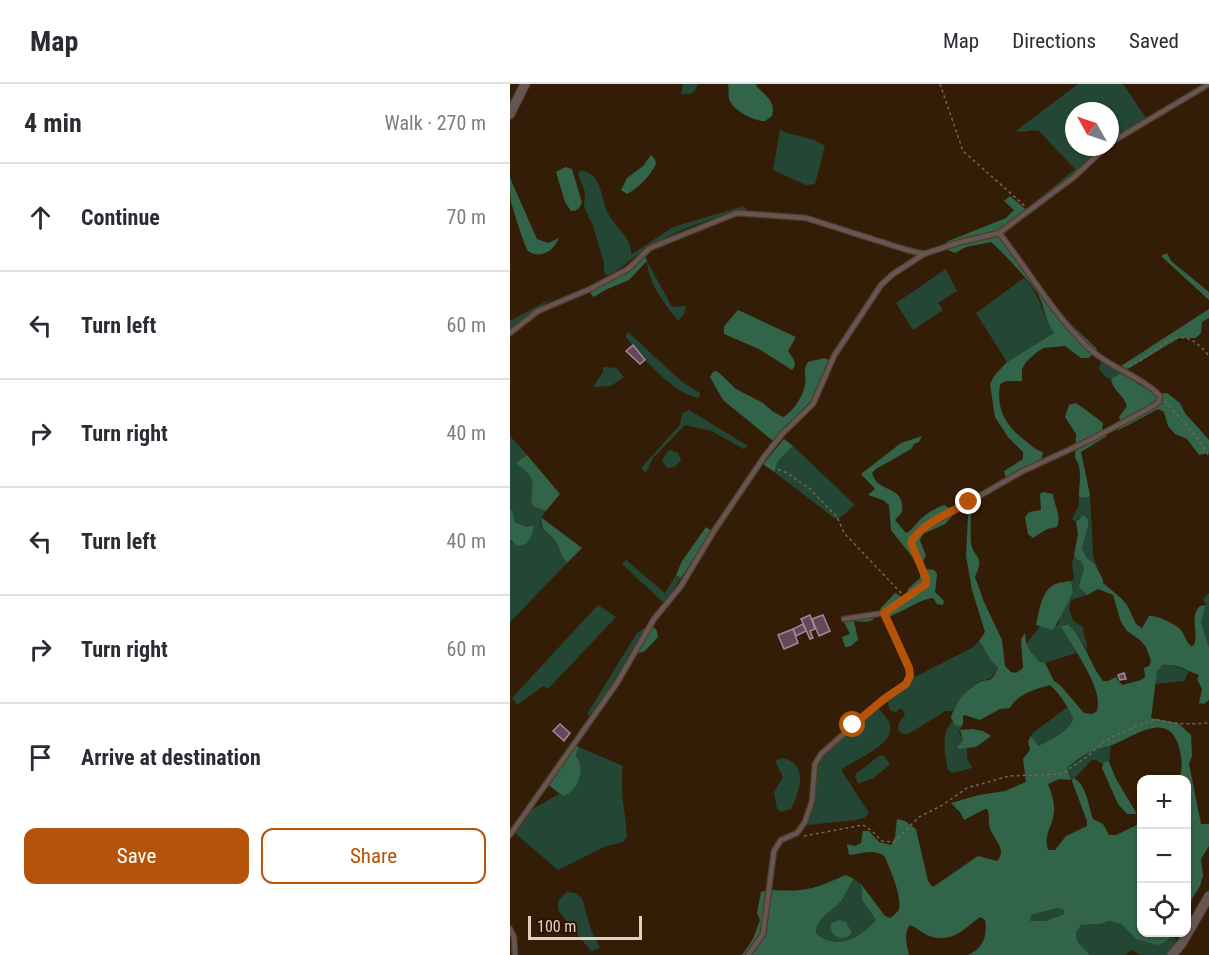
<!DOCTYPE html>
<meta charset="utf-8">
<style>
:root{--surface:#fff;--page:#f2f2f3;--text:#2b2b33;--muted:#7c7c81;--line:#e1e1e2;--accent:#b45309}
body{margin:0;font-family:"Roboto Condensed",sans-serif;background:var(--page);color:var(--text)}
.controls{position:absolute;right:18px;bottom:18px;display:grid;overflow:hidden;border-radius:12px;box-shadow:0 2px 4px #0004}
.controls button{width:54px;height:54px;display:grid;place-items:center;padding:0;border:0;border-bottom:2px solid var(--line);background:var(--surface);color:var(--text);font:30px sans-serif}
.compass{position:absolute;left:555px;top:18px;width:54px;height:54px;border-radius:50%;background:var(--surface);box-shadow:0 2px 4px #0004;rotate:310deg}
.scale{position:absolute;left:18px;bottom:15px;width:114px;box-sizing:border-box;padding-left:6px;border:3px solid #e1d1c4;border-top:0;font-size:16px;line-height:21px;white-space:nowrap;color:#e1d1c4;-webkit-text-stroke:4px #2a1401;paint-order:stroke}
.stop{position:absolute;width:18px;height:18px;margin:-14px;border:4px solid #b45309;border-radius:50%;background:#fff}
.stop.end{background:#b45309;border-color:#fff;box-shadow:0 2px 6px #0008}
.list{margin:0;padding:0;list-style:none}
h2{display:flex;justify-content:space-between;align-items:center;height:78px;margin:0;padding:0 24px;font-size:26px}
h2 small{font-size:20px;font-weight:400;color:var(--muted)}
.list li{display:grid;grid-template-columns:39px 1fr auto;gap:18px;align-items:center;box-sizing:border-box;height:108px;padding:0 24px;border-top:2px solid var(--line)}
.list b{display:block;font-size:22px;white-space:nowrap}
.list em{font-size:20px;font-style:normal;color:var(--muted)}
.actions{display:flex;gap:12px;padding:18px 24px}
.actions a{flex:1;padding:14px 0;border:2px solid var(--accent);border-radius:12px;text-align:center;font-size:21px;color:var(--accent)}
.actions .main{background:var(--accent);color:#fff}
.icon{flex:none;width:33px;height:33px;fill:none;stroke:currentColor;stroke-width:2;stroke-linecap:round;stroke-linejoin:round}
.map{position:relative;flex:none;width:699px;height:871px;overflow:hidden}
header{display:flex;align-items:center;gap:36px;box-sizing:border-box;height:84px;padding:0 30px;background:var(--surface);border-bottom:2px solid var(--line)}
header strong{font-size:28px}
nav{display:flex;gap:33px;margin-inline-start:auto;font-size:21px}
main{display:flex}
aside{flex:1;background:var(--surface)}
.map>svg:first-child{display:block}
.green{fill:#234734}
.forest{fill:#32644a;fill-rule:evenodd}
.building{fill:#654758;stroke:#a78699;stroke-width:1.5}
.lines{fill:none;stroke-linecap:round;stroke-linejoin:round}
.lane-casing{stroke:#503a25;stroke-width:7}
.street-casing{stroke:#503a25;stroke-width:11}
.path{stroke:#776350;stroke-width:1.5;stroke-dasharray:3 3;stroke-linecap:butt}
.lane{stroke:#665653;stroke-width:4.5}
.street{stroke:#665653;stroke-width:9}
.route{stroke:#b45309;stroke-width:8}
</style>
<header>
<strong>Map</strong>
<nav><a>Map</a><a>Directions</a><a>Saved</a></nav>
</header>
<main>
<aside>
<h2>4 min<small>Walk · 270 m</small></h2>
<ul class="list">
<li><svg class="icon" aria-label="ahead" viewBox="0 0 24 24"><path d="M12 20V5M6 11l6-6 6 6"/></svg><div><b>Continue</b></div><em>70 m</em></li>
<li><svg class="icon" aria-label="left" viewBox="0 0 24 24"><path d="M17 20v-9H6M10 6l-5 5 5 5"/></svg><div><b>Turn left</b></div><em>60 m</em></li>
<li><svg class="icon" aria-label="right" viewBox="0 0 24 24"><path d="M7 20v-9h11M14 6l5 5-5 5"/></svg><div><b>Turn right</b></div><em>40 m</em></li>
<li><svg class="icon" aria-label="left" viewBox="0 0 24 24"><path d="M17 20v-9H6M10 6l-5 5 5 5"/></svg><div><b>Turn left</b></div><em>40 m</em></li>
<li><svg class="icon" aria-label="right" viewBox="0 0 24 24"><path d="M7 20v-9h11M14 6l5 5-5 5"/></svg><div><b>Turn right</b></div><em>60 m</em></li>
<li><svg class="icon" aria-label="arrive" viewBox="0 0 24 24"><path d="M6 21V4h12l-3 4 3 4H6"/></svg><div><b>Arrive at destination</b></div></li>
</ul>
<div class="actions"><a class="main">Save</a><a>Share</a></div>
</aside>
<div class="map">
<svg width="699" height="871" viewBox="0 0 699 871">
<rect width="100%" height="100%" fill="#341d07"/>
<g class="green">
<polygon points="173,0 188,0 184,8 180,10 171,10"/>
<path d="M568,0H613L636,34L600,55V27H564V63H591L550,102L520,122L565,85L529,47C521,44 515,50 506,47Z"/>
<path d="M270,46C284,53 302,52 315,62L305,100L296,101L263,86Z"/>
<path d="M71,86C92,90 90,111 97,127C103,142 123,154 121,171L163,143L234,122L238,128C205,130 160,149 133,167C120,175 112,185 98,191L94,189V179L83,142L74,123L75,108L68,90Z"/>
<path d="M137,177L162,223L176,222L174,230L168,237C155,220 138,199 137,177Z"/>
<polygon points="436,185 447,207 428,219 433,226 403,246 386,219"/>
<path d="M514,194C533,213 530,229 544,249L497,278L466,229Z"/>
<polygon points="44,213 2,243 0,244 0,237"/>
<path d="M118,248L171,297L190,309V312L187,314C156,304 136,276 115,252Z"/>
<polygon points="591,277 611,289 601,295 596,293 589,285"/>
<polygon points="93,283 106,284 114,293 101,302 83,303 93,288"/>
<polygon points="179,326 238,362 233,365 202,347 175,341 143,374 136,389 131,384 170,341 172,329"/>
<path d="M0,352L17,371L7,379C26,395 23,396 21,419L25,423L36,427C22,446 38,445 46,458C51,467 50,471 57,479L0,538V455L2,459L24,442L17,443L4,437L2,427H0Z"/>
<polygon points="283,362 345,421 327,436 264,388 268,377"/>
<polygon points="161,366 168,369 171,376 165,383 157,384 152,377 157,368"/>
<polygon points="580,411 583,469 585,480 576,473 572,464 578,443 569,433 566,438 562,435 569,421 569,413 577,414"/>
<path d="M564,471L573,479L574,492L569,499L572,507L577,511L561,516L559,525L563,537L573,543C572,551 578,556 577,565L561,542L555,540L552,542L566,569L535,579L524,573L517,559L531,541H548L550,531L563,509L561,497L564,494L562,481Z"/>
<polygon points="116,476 155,509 166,491 171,494 154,519 112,480"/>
<polygon points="699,509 699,563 691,538 696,521 693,515"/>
<polygon points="88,521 106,533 38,605 33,602 7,621 2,614"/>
<polygon points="136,543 114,581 81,633 77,630 127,549"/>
<path d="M469,557C476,565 479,578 488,583C478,602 479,591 465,600C456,605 448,619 442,627H436L398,650H392L388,646L389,639L395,630L391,624L385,629L379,625L378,617L397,603L403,594L462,564Z"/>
<polygon points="659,580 679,587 676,592 675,597 644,600 647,588 652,581"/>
<path d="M367,622C370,627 376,632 379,638C389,660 343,676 331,686L359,729L354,734L346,736L297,741L304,717L307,683L310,673Z"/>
<path d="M558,623L563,635C557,648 540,656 527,662L521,652L524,648Z"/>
<path d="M443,637L445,641L451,643L449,648L453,656L449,665L454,663L457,664V674L462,684L443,689L438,686C435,671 430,648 443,637Z"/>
<polygon points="594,662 601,662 599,678 596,677 593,680 586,676 582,676 562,697 557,684 580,667"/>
<path d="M69,663L113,682C109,706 116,730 117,753L113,758L94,763L48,786L5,749L21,726L49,710L53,712Z"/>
<polygon points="370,671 374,672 380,680 364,694 348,700 345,692 346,690"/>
<path d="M272,674C299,680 290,706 281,725L271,728L267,725L264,708L273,693L265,677Z"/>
<path d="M344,795L351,800L352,816L366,836C351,853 327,868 306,849C307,831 322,830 332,816C337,809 339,801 344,795Z"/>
<polygon points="57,808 65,809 72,814 81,846 90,864 81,867 48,826 48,817"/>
<polygon points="547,824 554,826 554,830 535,837 520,837 519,834 521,831"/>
<polygon points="598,837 611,840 626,855 662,849 668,859 658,871 630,871 622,866 615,871 580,871 567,857 566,849 571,841 591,840"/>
</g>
<g class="forest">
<path d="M218,0H246L247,3C256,12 266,17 262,32L255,37C245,38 221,25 219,15C218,10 219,5 218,0Z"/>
<path d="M141,71L145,75L146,80C139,93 130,103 117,110L111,106L117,94L133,82Z"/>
<path d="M55,83L62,85L72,119C69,124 68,127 61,127L55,118L46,88Z"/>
<path d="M0,94L27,155L38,159L49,154C45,162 41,168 32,170C28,171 22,170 18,167C15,164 3,125 1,118C0,111 0,101 0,94Z"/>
<path d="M500,112L520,129L494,150L549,229L587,265L579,274H571L555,262L534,264L527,268L516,278L512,285V297H496L490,300C486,326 496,343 517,358C522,362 526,366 533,368L532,374L527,378L496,394L494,387L513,375V368L498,353L485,333L480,300L484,292L497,278L544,249C534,235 535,224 528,210C523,201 489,164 481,158L456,163L445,169L438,166L436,158L496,134L504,126L494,117Z"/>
<polygon points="657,169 661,177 699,208 699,216 651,172"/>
<polygon points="135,170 137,177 119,196 95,206 84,213 79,208 118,186"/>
<polygon points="699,225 699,234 692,238 691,249 686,254 669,254 616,286 611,282"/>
<polygon points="228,226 286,253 278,267 284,276 285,282 282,286 249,265 214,250 214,242"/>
<path d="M314,274L319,276L318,281L301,317L263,357L213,316L200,293L203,288L207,287L226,305L253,319L262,327L273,333C283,328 293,312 295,301C297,291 292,287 298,278Z"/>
<path d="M611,289L645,310L657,309L670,319L675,329L699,356V369L689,371L677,355L665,350L658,342L654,328L648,325L607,347L612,341L609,333L617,322C614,311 602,306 601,295Z"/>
<path d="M566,319C568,320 592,338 593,339L592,347L597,352L571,368L580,411L577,414L569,413C569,400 573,384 565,374L566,350L555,333L559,321Z"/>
<path d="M412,352L409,358L404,360L401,365L366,385L362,389C368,411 395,399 392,428L385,436L396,449C403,446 405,440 411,435C417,429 426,424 434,421L441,425L444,430L435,440L413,450L410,456L416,472L412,479H407L381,446L379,421L373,416L358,411L365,405L351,390L391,359Z"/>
<polygon points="274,355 283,362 268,377 264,388 253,380"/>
<path d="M17,371L50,410L36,427L25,423L21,419C23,395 26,395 6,379Z"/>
<path d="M533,408L543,410C544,422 552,431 547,443L537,445L523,454L518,450L515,433L519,428L531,426L530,410Z"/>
<path d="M459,419L463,423L461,424C461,436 460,447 461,458C463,476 476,469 465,493L474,518L492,556L495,582L501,588L506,589L513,584L511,555L515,549L516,558L521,568L529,577L535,579L544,597L550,601L574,629L582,630L587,627C594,603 562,564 551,542L558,540C575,556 579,579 593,597H598L606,593L612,601L631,596L635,593L634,584L639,582L641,577L636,563L630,556L617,547L611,538L603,511L588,505L577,511L569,503C570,494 578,485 570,476H567L564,471L568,450L566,438L573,431L578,435V443L572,464L576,473L585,480L593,496V499L611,514L617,521L626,540L632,544L639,532C647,531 664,539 670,545C675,550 675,557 681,562L684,561C689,547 679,533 690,522L696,521L691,538L699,563V616L694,620L689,619L692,605L687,595L689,591C677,586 666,579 652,581L647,588L641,634L668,639L681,651L682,672L679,680L691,740H699V762L691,775L693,792L690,802L677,823L676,696L669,695C673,685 672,674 669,663C658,625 624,653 602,661C598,663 598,661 593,663C580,666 567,675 557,684L561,696L549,695L538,700C541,708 545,719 544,728C543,743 533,749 538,766H545L556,752L577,742V737L562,697L564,694C577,702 578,721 583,735L593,740L599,751H606L631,739L632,848L664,849L655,858L648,861L626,855L611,840L599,837L591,840L571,841L566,849L567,857L580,871H458C473,865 478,851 475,836L470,833C453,846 440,861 417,851C411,848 406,843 400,841C393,850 397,861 399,871H232L243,855L250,836L247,829L251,808C265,804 276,808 290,806C306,805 321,797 336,791L344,795C339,801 337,809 332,816C322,829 307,832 306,849C327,868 351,853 366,836L352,816L351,800L375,832L380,834C382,833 387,828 388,827C394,816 380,785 375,773C365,764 351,770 339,771L337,760L345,762L351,759L353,747H359L369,758L381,761L385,753L387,735L395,737L406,745L418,797L423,803L468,772L487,777C499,765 481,754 479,741C479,736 479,731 478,726L475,725L454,736L450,728L441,719L469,711L495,707L516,698L513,675L520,666L518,657L521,652L528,662C540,656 558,648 563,635C558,622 550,610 540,601C526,605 507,610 500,624L490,625L470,636L455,631L453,632V640L451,643L445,641L441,634C444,619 463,595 480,596L484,592L488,583C479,578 476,565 469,557L475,548L462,506L456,472L458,432L451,423ZM547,824L554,826V830L535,837H520L521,831Z"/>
<polygon points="2,426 5,438 17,443 24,441 22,451 16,460 7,462 0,455 0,427"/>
<path d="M32,434L72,464L57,479C49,470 51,466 46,458C40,448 29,447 32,434Z"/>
<polygon points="196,443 202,447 171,494 166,491 172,477"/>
<path d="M416,485L424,486L427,490L425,508L434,517L433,521L427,520L423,514C412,514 391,529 378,533L370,525L385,509L392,513L397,511L398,505L410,494V488Z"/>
<path d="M561,497L563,509C557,519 548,540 542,546L526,541C529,529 531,505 546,500C550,498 556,498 561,497Z"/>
<path d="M367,528C364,540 355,538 344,537L348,556L341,562L335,563L332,553L340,550L332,534Z"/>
<polygon points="143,542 147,547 148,553 135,567 124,571"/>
<polygon points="462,645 473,647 481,652 466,663 449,665 447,664 453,656 450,646"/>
<path d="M65,661L69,663L66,671C67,674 69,677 70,680C73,692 64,710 53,712L37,700Z"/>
<polygon points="596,677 599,678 606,695 627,730 617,730 608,720 592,684 593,680"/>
<path d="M329,836L336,838L342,849C336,856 330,855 323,850L320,843L322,839Z"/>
</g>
<g class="building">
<polygon points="123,261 135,276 130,280 116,267"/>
<polygon points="300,531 305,545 300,547 303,554 300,555 291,535"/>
<polygon points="313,531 320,547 309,552 302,535"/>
<polygon points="293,540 296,547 286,552 283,545"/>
<polygon points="283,545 288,559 274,565 268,551"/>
<polygon points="614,589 616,595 610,596 608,591"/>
<polygon points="50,640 60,649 54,657 43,647"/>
</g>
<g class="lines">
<g class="lane-casing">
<g id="lane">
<polyline points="600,59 699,0"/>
<polyline points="0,249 28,227 80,205 118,185 140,164 227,129 296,134 397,166 414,170"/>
<path d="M334,535L374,529L416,500V494L401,459L407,448L511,388L580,356L640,324L649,318L650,312C631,292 602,285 581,266C544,232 520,188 489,149"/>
<polyline points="0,751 107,599 144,535 171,502 204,447 254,373 273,349 303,320 324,272 371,201 383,190 414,170 447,159 489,149 564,93 596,63"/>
<polyline points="0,845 4,853 5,871"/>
<polyline points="238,871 253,850 264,767 271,756 287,749 295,738 302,717 305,680 311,670 361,626 396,600 400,592 399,584 374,529"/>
</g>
</g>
<g class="street-casing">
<g id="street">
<polyline points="0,30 15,0"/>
<polyline points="662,871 672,859 699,812"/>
</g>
</g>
<g class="path">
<polyline points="430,0 453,67 516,123"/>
<path d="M619,282C653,269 666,231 699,272"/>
<polyline points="655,317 688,355 699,372"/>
<polyline points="257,381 277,389 300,405 327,433 334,449 392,510"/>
<path d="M294,752L353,741L362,747L372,757L384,758L409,733L431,722L457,704L499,692L551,690L577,673L592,659L606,651L645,635C664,641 680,640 699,639"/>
</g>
<use href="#lane" class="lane"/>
<use href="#street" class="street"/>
</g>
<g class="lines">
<path class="route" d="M343,641L374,615L396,600L400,592L399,584L374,529L416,500V494L401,459C407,442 443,427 459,418"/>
</g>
</svg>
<div class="controls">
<button>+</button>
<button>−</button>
<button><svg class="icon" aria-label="locate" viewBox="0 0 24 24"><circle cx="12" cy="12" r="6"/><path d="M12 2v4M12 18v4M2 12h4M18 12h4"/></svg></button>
</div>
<svg class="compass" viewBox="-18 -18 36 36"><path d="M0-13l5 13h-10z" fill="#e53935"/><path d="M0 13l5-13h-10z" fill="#7c7c81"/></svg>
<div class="scale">100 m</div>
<div class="stop" style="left:343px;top:641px"></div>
<div class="stop end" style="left:459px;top:418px"></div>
</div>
</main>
